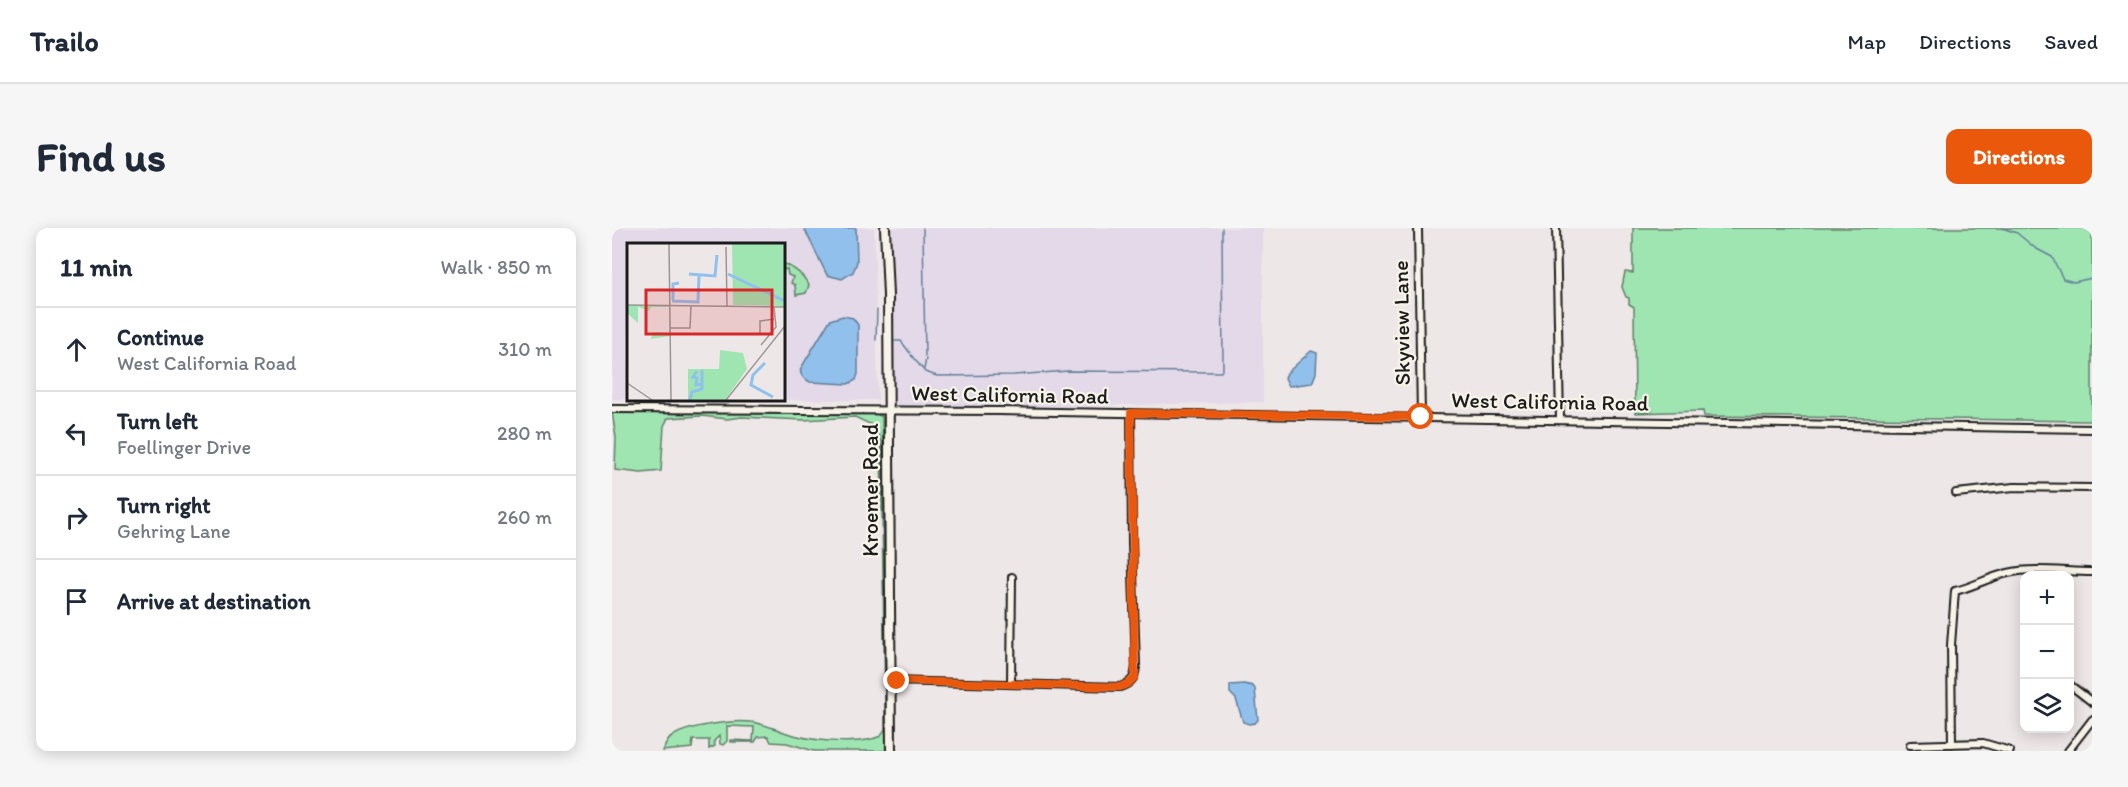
<!DOCTYPE html>
<meta charset="utf-8">
<style>
:root{--surface:#fff;--page:#f6f6f7;--text:#1f2937;--muted:#747a83;--line:#e0e1e3;--accent:#ea580c}
body{margin:0;font-family:Itim,sans-serif;background:var(--page);color:var(--text)}
.controls{position:absolute;right:18px;bottom:18px;display:grid;overflow:hidden;border-radius:12px;box-shadow:0 3px 15px #0003}
.controls button{width:54px;height:54px;display:grid;place-items:center;padding:0;border:0;border-bottom:2px solid var(--line);background:var(--surface);color:var(--text);font:30px sans-serif}
.stop{position:absolute;width:18px;height:18px;margin:-14px;border:4px solid #ea580c;border-radius:50%;background:#fff}
.stop.end{background:#ea580c;border-color:#fff;box-shadow:0 2px 6px #0008}
.list{margin:0;padding:0;list-style:none}
h2{display:flex;justify-content:space-between;align-items:center;height:78px;margin:0;padding:0 24px;font-size:26px}
h2 small{font-size:20px;font-weight:400;color:var(--muted)}
.list li{display:grid;grid-template-columns:39px 1fr auto;gap:18px;align-items:center;box-sizing:border-box;height:84px;padding:0 24px;border-top:2px solid var(--line)}
.list b{display:block;font-size:22px;white-space:nowrap}
.list p{margin:0;font-size:20px;white-space:nowrap;color:var(--muted)}
.list em{font-size:20px;font-style:normal;color:var(--muted)}
.icon{flex:none;width:33px;height:33px;fill:none;stroke:currentColor;stroke-width:2;stroke-linecap:round;stroke-linejoin:round}
.map{position:relative;flex:none;width:1480px;height:523px;overflow:hidden;border-radius:12px}
header{display:flex;align-items:center;gap:36px;box-sizing:border-box;height:84px;padding:0 30px;background:var(--surface);border-bottom:2px solid var(--line)}
header strong{font-size:28px}
nav{display:flex;gap:33px;margin-inline-start:auto;font-size:21px}
.intro{display:flex;align-items:center;justify-content:space-between;box-sizing:border-box;height:144px;padding:0 36px}
h1{margin:0;font-size:42px}
.button{padding:15px 27px;border-radius:12px;background:var(--accent);color:#fff;font-size:21px;font-weight:700}
main{display:flex;gap:36px;padding:0 36px}
aside{flex:1;background:var(--surface);border-radius:12px;box-shadow:0 3px 15px #0003}
.map>svg:first-child{display:block}
.built{fill:#e3d9e8;fill-rule:evenodd}
.green{fill:#9fe5b2;stroke:#5e8067;stroke-width:1.5}
.water{fill:#91c0ec;stroke:#627e99;stroke-width:1.5}
.lines{fill:none;stroke-linecap:round;stroke-linejoin:round}
.stream{stroke:#627e99;stroke-width:1.5}
.minor-casing{stroke:#1c1c1c;stroke-width:10}
.tertiary-casing{stroke:#1c1c1c;stroke-width:12}
.minor{stroke:#f7f3e8;stroke-width:6}
.tertiary{stroke:#f7f3e8;stroke-width:8}
.route{stroke:#ea580c;stroke-width:8}
.labels{text-anchor:middle;stroke-width:4.5;stroke-linejoin:round;paint-order:stroke}
.street-label{font-size:22px;fill:#1c1c1c;stroke:#f7f3e8}
.inset-river{fill:none;stroke:#91c0ec;stroke-width:3}
.inset-road{fill:none;stroke:#9a9696;stroke-width:1.5}
.view{fill:#d62828;fill-opacity:0.15;stroke:#d62828;stroke-width:3}
.inset-edge{fill:none;stroke:#1c1c1c;stroke-width:3}
</style>
<header>
<strong>Trailo</strong>
<nav><a>Map</a><a>Directions</a><a>Saved</a></nav>
</header>
<div class="intro"><h1>Find us</h1><a class="button">Directions</a></div>
<main>
<aside>
<h2>11 min<small>Walk · 850 m</small></h2>
<ul class="list">
<li><svg class="icon" aria-label="ahead" viewBox="0 0 24 24"><path d="M12 20V5M6 11l6-6 6 6"/></svg><div><b>Continue</b><p>West California Road</p></div><em>310 m</em></li>
<li><svg class="icon" aria-label="left" viewBox="0 0 24 24"><path d="M17 20v-9H6M10 6l-5 5 5 5"/></svg><div><b>Turn left</b><p>Foellinger Drive</p></div><em>280 m</em></li>
<li><svg class="icon" aria-label="right" viewBox="0 0 24 24"><path d="M7 20v-9h11M14 6l5 5-5 5"/></svg><div><b>Turn right</b><p>Gehring Lane</p></div><em>260 m</em></li>
<li><svg class="icon" aria-label="arrive" viewBox="0 0 24 24"><path d="M6 21V4h12l-3 4 3 4H6"/></svg><div><b>Arrive at destination</b></div></li>
</ul>
</aside>
<div class="map">
<svg width="1480" height="523" viewBox="0 0 1480 523">
<rect width="100%" height="100%" fill="#eee7e8"/>
<filter id="ink" filterUnits="userSpaceOnUse"><feTurbulence type="fractalNoise" baseFrequency=".0167" numOctaves="2"/><feDisplacementMap in="SourceGraphic" scale="12" xChannelSelector="R" yChannelSelector="G"/><feConvolveMatrix kernelMatrix="1 2 1 2 8 2 1 2 1" color-interpolation-filters="sRGB"/></filter>
<g filter="url(#ink)">
<g class="built">
<path d="M0,0H262L266,172L0,171ZM16,16H171V171H16Z"/>
<polygon points="273,0 651,0 651,174 276,182"/>
</g>
<g class="green">
<polygon points="1021,0 1480,0 1480,193 1092,188 1091,183 1023,185 1022,79 1017,76 1017,70 1014,69 1010,59 1013,44 1021,45"/>
<path d="M171,35C183,41 191,46 197,57L194,65L184,67L183,57L179,55L181,49L176,47L175,41L171,42Z"/>
<path d="M0,184L258,186H265L270,189L275,523H202L175,515L159,514L156,508L146,509L143,514H119V512L141,513L142,499L115,498V513L111,517L108,516L107,508L102,513L103,518L97,521V512H81L80,520L51,523C53,517 56,511 61,508C75,498 120,492 138,494C151,495 165,502 178,506C202,513 246,518 269,508L273,501V482L269,217L267,208L260,197L243,189L191,192L130,189L115,191L90,188L56,190L52,198L49,243L29,245L3,242L4,209Z"/>
</g>
<g class="water">
<polygon points="192,0 244,0 245,34 241,44 230,51 215,47"/>
<path d="M231,88L241,90L246,97V146L244,152L236,156L198,154C192,151 187,146 189,140L218,92Z"/>
<polygon points="699,123 705,125 704,145 700,155 677,158 673,150 675,145"/>
<polygon points="632,456 641,458 643,461 646,492 643,495 637,496 631,494 624,471 618,465 618,457"/>
</g>
<g class="lines">
<g class="stream">
<polyline points="311,0 313,128"/>
<polyline points="1390,0 1405,5 1423,20 1440,29 1451,51 1462,54 1480,50"/>
<polyline points="264,112 265,82"/>
<polyline points="283,113 289,113 298,125"/>
<polyline points="299,127 313,144 325,148 402,147 456,143 609,144 611,140 610,0"/>
<polyline points="312,141 314,131"/>
</g>
<g class="minor-casing">
<g id="minor">
<polyline points="806,0 809,189"/>
<polyline points="944,0 948,192"/>
<polyline points="0,181 387,183 1480,201"/>
<polyline points="1344,265 1402,259 1480,260"/>
<path d="M278,453L508,459C519,455 523,451 524,438L520,315L519,185"/>
<polyline points="399,456 400,349"/>
<polyline points="1458,457 1480,474"/>
<path d="M1340,516L1339,417L1343,363C1361,359 1377,349 1396,345C1422,339 1453,344 1480,344"/>
<polyline points="1298,517 1371,515 1398,523"/>
<polyline points="1456,523 1480,492"/>
</g>
</g>
<g class="tertiary-casing">
<polyline id="tertiary" points="273,0 276,67 279,523"/>
</g>
<use href="#minor" class="minor"/>
<use href="#tertiary" class="tertiary"/>
</g>
</g>
<g class="lines" filter="url(#ink)">
<polyline class="route" points="285,453 508,459 517,455 523,449 519,185 809,189"/>
</g>
<g class="labels">
<g class="street-label">
<text transform="translate(789 95) rotate(-91)" y="8">Skyview Lane</text>
<text transform="translate(398 166) rotate(1)" y="8">West California Road</text>
<text transform="translate(938 173) rotate(1)" y="8">West California Road</text>
<text transform="translate(258 262) rotate(-90)" y="8">Kroemer Road</text>
</g>
</g>
<g transform="translate(15 15)">
<rect width="158" height="158" fill="#eee7e8"/>
<path d="M105,0H157V63L106,62ZM0,62L42,63L43,93L24,96L26,89L42,90V64H24L22,68L11,64V80L0,70ZM93,107L116,110L120,126L98,157H61V126H92Z" fill="#9fe5b2"/>
<path class="inset-river" d="M62,31L88,33L90,12M101,31L158,58M46,57V41L52,40M45,58L71,59L72,32M138,120L126,132L124,142L146,154M70,128L66,134L70,135L69,142L75,141M63,157L65,149L75,146V127"/>
<path class="inset-road" d="M42,0L44,157M99,4L100,63M0,62L158,64M43,85H63L64,63M133,91V78L147,76M134,102L149,84L147,64M0,140L25,157M99,157L158,83"/>
<path class="view" d="M19,47H145V91H19Z"/>
<rect width="158" height="158" class="inset-edge"/>
</g>
</svg>
<div class="controls">
<button>+</button>
<button>−</button>
<button><svg class="icon" aria-label="layers" viewBox="0 0 24 24"><path d="M12 4l9 5-9 5-9-5zM3 14l9 5 9-5"/></svg></button>
</div>
<div class="stop" style="left:809px;top:189px"></div>
<div class="stop end" style="left:285px;top:453px"></div>
</div>
</main>
